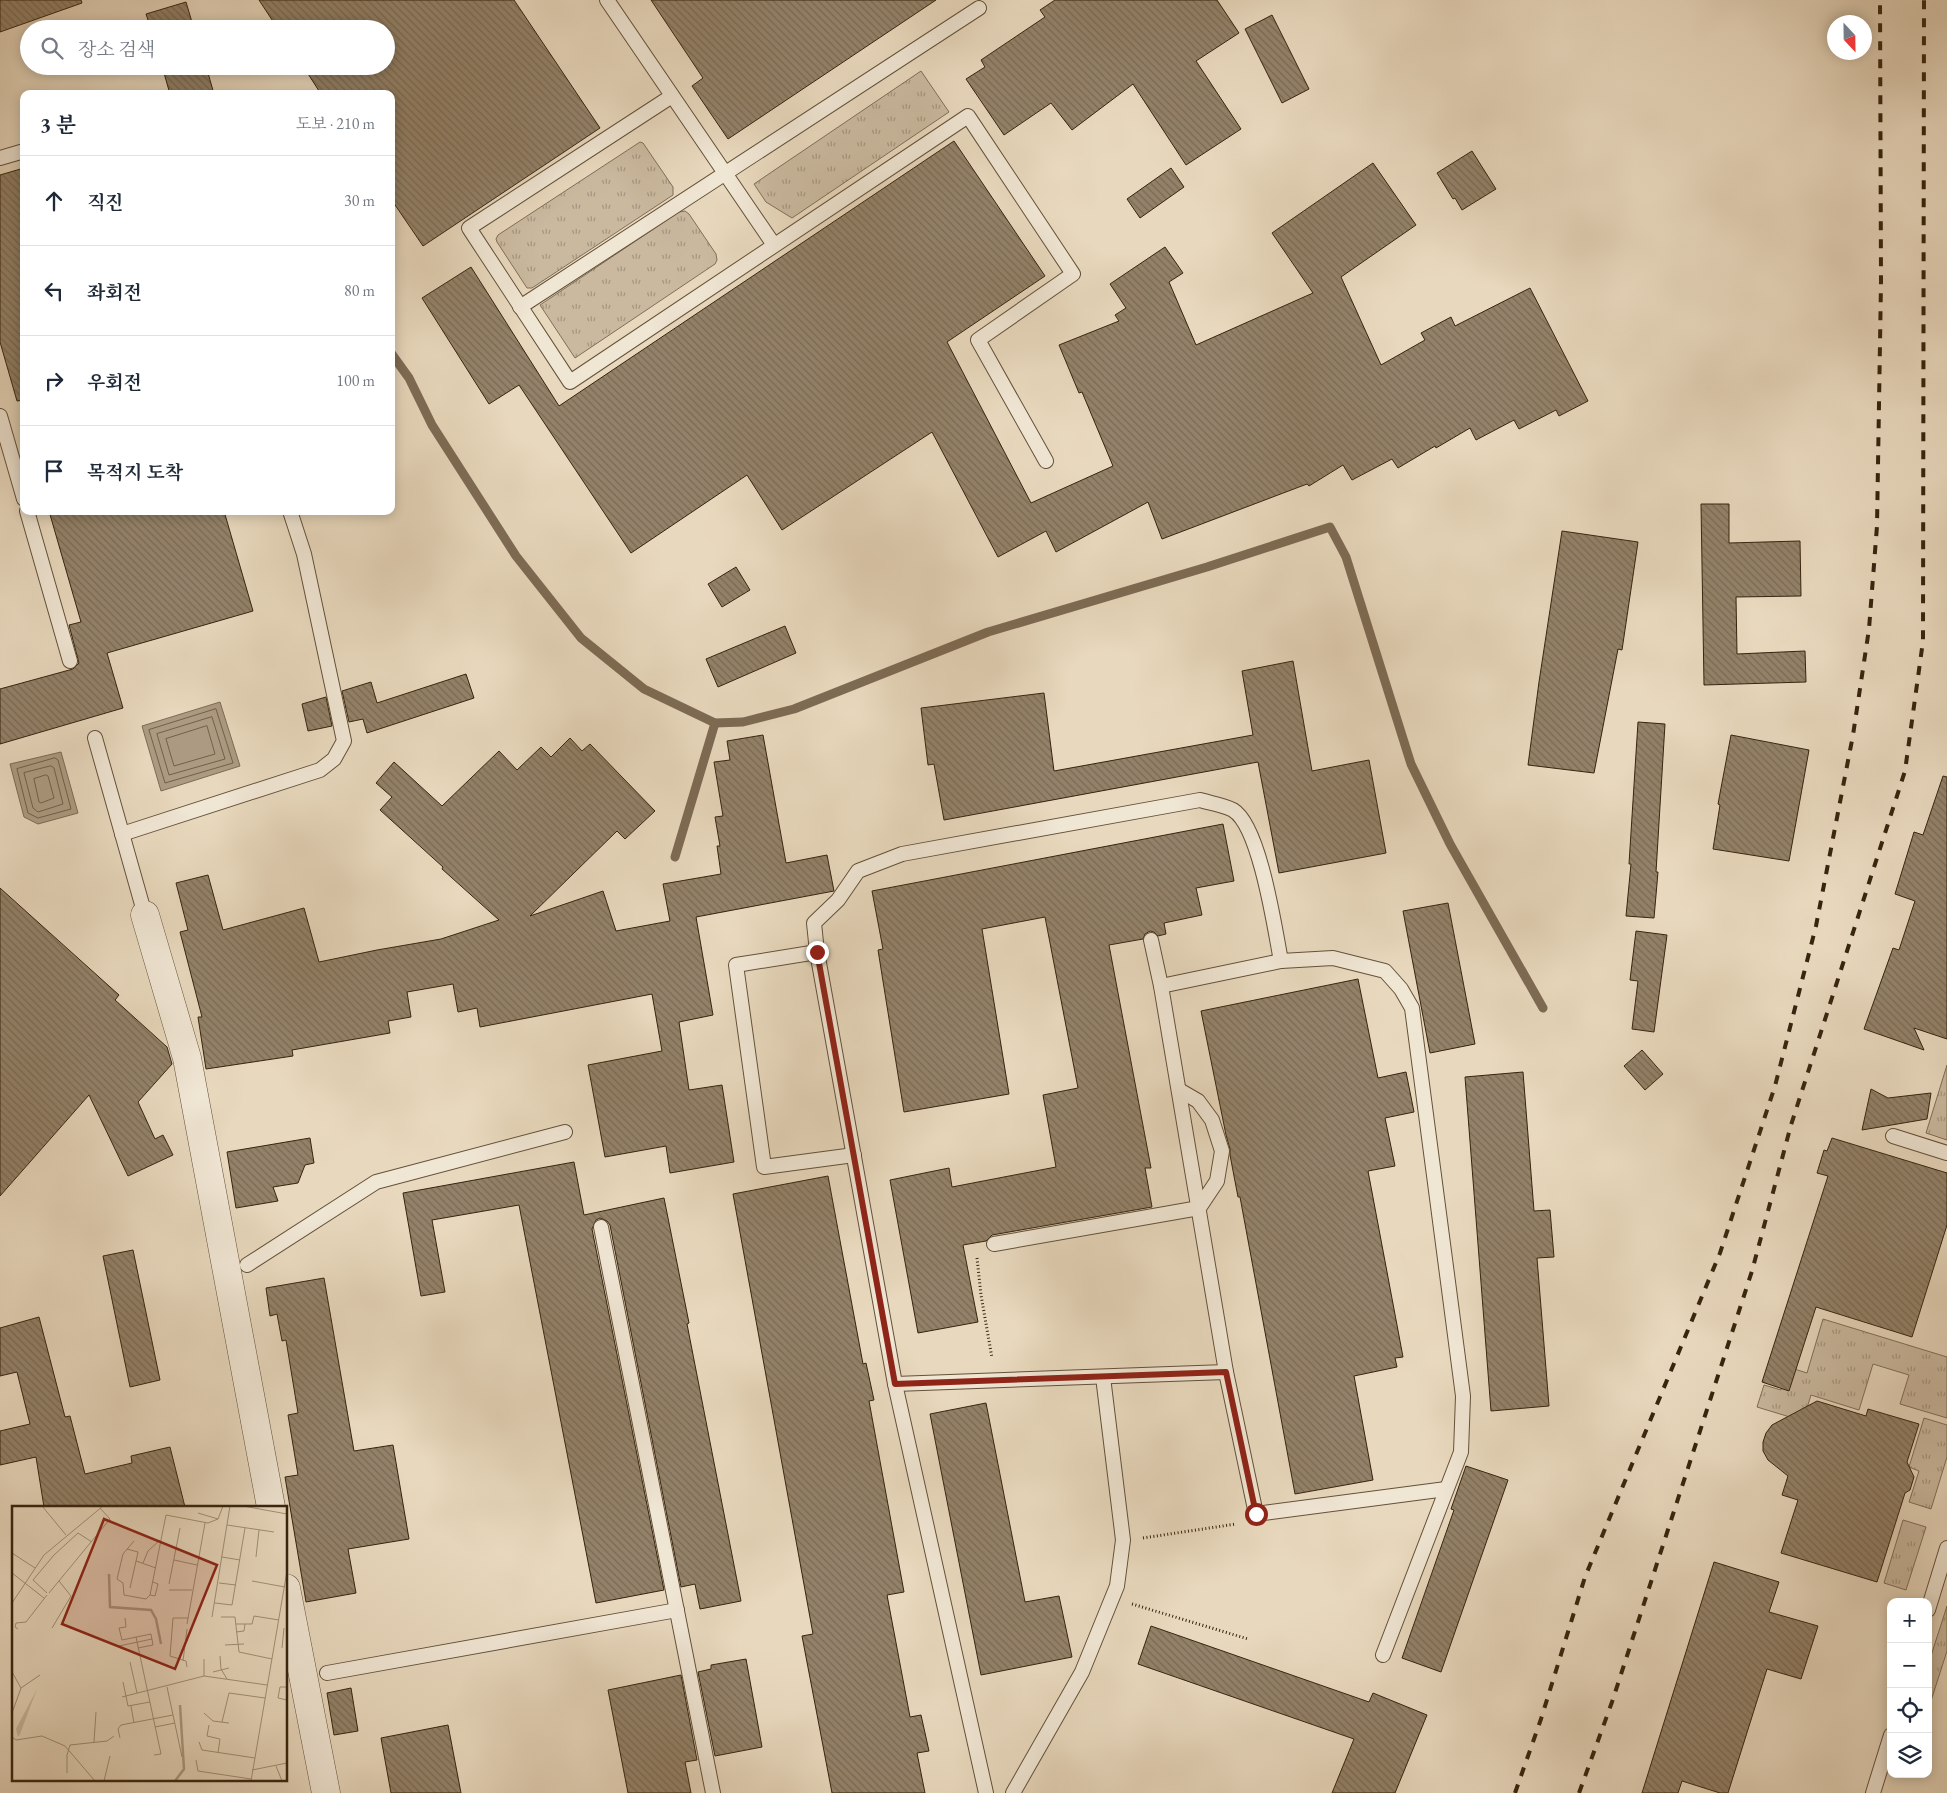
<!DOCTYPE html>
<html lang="ko">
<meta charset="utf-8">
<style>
:root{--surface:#fff;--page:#f6f6f7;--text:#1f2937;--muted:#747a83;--line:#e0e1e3}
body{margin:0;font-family:"EB Garamond","Noto Serif KR",serif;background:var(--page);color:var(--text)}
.controls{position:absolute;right:15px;bottom:15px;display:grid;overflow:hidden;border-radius:10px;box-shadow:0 2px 12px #0003}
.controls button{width:45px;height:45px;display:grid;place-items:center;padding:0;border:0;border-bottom:1px solid var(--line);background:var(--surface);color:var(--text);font:25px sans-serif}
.compass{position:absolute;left:1827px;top:15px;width:45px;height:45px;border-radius:50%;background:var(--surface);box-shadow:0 2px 12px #0003;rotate:158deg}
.stop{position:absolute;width:15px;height:15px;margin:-11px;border:4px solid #8f2418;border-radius:50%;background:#fff}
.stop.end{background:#8f2418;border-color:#fff;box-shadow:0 1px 5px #0008}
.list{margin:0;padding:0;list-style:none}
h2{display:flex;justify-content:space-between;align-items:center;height:65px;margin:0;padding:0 20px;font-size:21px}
h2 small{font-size:16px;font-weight:400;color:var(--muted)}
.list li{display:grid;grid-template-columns:32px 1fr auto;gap:15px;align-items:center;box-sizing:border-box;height:90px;padding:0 20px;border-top:1px solid var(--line)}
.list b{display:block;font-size:19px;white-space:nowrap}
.list em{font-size:16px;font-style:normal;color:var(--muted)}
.icon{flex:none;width:28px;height:28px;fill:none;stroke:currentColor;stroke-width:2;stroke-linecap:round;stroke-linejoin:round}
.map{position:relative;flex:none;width:1947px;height:1793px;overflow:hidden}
.search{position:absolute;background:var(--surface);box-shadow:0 2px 12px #0003;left:20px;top:20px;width:375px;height:55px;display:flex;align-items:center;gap:12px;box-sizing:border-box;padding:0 18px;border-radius:28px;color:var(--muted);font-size:19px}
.panel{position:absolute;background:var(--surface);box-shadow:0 2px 12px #0003;left:20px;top:90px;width:375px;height:425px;border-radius:10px}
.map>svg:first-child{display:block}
.grass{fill:url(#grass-tufts);stroke:#806e57}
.water{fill:#ac9b82;stroke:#7d6b54}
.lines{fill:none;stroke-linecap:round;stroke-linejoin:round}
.shore{stroke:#726048;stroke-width:1}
.stream{stroke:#7d6b54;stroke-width:9}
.building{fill:url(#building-back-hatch);stroke:#37240f}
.service-casing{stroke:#63513a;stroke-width:16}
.minor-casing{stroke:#63513a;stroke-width:29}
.path{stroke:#37240f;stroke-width:3;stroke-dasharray:1 2.5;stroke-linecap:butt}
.service{stroke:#f0e6d4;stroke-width:14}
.minor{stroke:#f0e6d4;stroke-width:28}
.rail{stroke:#37240f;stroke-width:4;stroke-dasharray:9 9;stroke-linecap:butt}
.route{stroke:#8f2418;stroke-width:6}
.inset-river{fill:none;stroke:#ac9b82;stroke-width:2.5}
.inset-road{fill:none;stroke:#a19077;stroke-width:1}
.view{fill:#8f2418;fill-opacity:0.15;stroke:#8f2418;stroke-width:2.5}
.inset-edge{fill:none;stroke:#37240f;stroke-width:2.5}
</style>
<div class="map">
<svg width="1947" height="1793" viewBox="0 0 1947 1793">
<defs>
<pattern id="grass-tufts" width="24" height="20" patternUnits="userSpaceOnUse" patternTransform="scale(1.25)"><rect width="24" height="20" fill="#cab99f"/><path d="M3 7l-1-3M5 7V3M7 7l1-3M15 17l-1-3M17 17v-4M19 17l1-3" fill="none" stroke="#a59680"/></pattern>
<pattern id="building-back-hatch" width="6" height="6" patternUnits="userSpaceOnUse" patternTransform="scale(1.25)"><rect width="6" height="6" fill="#938269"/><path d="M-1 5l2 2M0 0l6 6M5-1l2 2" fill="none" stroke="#796a55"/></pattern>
</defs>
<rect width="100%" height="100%" fill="#e8d8bd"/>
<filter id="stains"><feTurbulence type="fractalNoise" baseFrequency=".004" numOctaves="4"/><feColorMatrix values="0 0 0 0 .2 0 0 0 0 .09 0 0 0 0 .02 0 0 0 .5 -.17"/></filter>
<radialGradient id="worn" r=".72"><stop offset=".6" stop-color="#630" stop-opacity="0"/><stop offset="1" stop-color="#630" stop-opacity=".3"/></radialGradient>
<g class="grass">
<polygon points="921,71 949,112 792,218 766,202 754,184"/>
<polygon points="640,142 643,143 673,187 673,195 532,288 527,288 497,242 496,239 498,235"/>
<polygon points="685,211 689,214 716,254 717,260 715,264 575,358 540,305 679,212"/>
<polygon points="1947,1065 1947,1140 1926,1133"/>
<polygon points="1823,1319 1947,1357 1947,1418 1900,1404 1909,1375 1873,1364 1859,1410 1811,1395 1803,1421 1757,1407 1764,1385 1781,1390 1788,1367 1807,1373"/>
<polygon points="1924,1418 1947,1425 1947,1457 1931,1509 1909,1502 1919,1471 1909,1467"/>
<polygon points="1903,1520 1926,1527 1906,1590 1884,1583"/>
<polygon points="1947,1606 1947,1651 1928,1710 1928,1665"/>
</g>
<g class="water">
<polygon points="220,702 240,766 161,791 142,726"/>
<polygon points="61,752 78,813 38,824 24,817 10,764"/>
</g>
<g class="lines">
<g class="shore">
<polygon points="216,709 233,763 165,783 149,730"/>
<polygon points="212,717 225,759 169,775 157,734"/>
<polygon points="207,726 215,754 174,766 166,739"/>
<polygon points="55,758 58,760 71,809 38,818 28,813 17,769"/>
<polygon points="51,766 54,768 63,804 38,812 33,808 24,773"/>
<polygon points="46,775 48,776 54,798 41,803 39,802 34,779"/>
</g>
<g class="stream">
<polyline points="391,353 409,378 432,425 516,556 581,638 644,689 715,723 743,722 794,709 988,632 1207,567 1330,527 1346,557 1411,764 1450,844 1543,1008"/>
<polyline points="675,857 715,723"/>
</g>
</g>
<g class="building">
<polygon points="0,0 81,0 82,3 0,32"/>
<polygon points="259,0 514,0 600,128 423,246 391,199 391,94 321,94 303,66 386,66 386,29 278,29"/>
<polygon points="651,0 936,0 728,139 692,86 703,78"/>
<polygon points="1055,0 1217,0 1239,33 1196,61 1241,129 1186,165 1133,84 1072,130 1051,103 1004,135 966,79 985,67 981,60 1045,17 1040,10"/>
<polygon points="186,2 194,29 151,29 146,14"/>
<polygon points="1272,15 1309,89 1282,103 1245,29"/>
<polygon points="162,66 206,66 214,94 170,94"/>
<polygon points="954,141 1045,276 947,342 1031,503 1113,466 1082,392 1079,393 1059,345 1119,321 1115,315 1126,308 1110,284 1165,247 1183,273 1169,282 1196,345 1313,293 1272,233 1373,163 1416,225 1341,277 1381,365 1425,340 1421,333 1451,317 1455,326 1530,288 1588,401 1559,416 1556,410 1519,429 1514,420 1476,440 1470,428 1436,448 1435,446 1398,468 1392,459 1352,480 1343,465 1309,486 1307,484 1162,539 1148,502 1056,552 1046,531 998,557 932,432 782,530 747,475 631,553 519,385 489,404 422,298 471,267 559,406"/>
<polygon points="1472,151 1496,189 1462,210 1455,198 1453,199 1437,173"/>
<polygon points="24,168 24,400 17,401 0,342 0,175"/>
<polygon points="1171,168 1184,187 1140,218 1127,199"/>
<polygon points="1701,504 1729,504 1729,543 1800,541 1801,596 1736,597 1737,654 1805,651 1806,682 1704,685"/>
<polygon points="49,511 224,511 253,611 107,653 123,708 0,744 0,689 73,669 79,663 69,625 81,622"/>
<polygon points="1562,531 1638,542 1622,650 1618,649 1594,773 1528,765 1539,682"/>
<polygon points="736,567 750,590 722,607 708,584"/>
<polygon points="785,626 796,653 718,687 706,659"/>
<polygon points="1293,661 1312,771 1369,760 1386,853 1279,873 1258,762 944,820 934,764 928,765 921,708 1044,693 1054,771 1253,735 1242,671"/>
<polygon points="466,674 474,698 367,733 363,719 349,722 342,691 371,682 377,703"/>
<polygon points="326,697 332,726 308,731 302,704"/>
<polygon points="1638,722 1665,724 1656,872 1658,872 1654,918 1626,916 1631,864 1629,864"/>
<polygon points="763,735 786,863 827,855 834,891 696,917 713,1015 679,1022 689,1090 722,1085 734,1162 670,1173 666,1146 605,1157 588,1065 662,1051 652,994 480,1027 477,1008 458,1012 453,984 407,992 411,1017 388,1021 390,1033 292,1050 293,1056 206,1069 198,1017 202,1017 180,932 188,930 176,883 208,875 223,930 304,908 319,962 377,950 441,939 499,920 442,869 443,867 380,810 392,797 376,783 394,762 442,806 499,751 517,770 541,747 551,757 570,738 582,751 590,744 655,811 625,839 617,831 530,916 603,891 616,931 670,921 663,884 721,874 717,846 720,846 715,817 723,816 714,762 730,760 727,741"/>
<polygon points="1731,735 1809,750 1789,861 1713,849 1720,805 1718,804"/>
<polygon points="1943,776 1947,777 1947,1039 1914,1028 1924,1050 1864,1029 1893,948 1899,950 1915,901 1895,894 1914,832 1923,835"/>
<polygon points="1223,824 1234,881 1196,888 1202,915 1164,923 1166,934 1158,936 1154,932 1150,931 1145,934 1143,939 1109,945 1151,1168 1145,1168 1152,1207 992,1235 986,1241 963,1245 978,1322 918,1333 890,1180 949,1168 952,1187 1056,1167 1043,1095 1078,1088 1045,917 982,929 1009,1094 904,1112 878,950 883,949 872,891"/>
<polygon points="0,888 119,995 115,1000 167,1047 172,1064 138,1102 155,1139 163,1135 173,1155 128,1176 89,1095 0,1196"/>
<polygon points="1448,903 1475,1044 1430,1053 1403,911"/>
<polygon points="1636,931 1667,935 1654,1032 1632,1029 1638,981 1630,980"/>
<polygon points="1358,979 1378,1078 1406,1072 1414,1112 1385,1118 1395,1166 1368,1171 1403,1357 1395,1358 1397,1367 1354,1376 1373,1480 1295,1494 1240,1197 1238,1197 1230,1155 1230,1149 1226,1135 1201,1011"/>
<polygon points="1642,1050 1663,1074 1645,1090 1624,1066"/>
<polygon points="1523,1072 1534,1211 1550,1210 1554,1257 1537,1258 1549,1406 1491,1411 1465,1077"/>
<polygon points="1871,1089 1888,1098 1931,1093 1927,1119 1862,1130"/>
<polygon points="310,1138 314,1163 305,1165 298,1183 273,1187 278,1201 236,1208 227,1152"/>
<polygon points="1832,1138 1947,1173 1947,1225 1912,1337 1816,1307 1789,1391 1762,1382 1828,1176 1817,1173 1824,1150 1827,1151"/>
<polygon points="574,1162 584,1215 664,1198 689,1323 687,1324 741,1601 700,1609 695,1584 681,1587 610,1225 607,1221 600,1218 596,1220 592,1229 664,1590 596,1603 519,1205 432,1220 445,1292 421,1296 403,1193"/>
<polygon points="828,1176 863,1364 866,1363 874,1400 869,1401 904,1592 887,1595 910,1717 921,1715 929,1751 917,1753 925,1793 832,1793 802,1636 813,1634 733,1194"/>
<polygon points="133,1250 160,1380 130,1387 103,1256"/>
<polygon points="324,1278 354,1451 393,1445 409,1539 348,1549 356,1593 306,1602 285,1477 298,1475 288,1415 298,1413 286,1340 282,1341 277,1314 270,1316 266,1288"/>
<polygon points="39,1317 65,1417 70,1416 85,1474 132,1463 131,1456 170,1447 185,1507 44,1507 36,1457 0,1465 0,1431 30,1424 17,1372 0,1376 0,1328"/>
<polygon points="1817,1401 1866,1416 1868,1409 1919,1424 1907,1462 1914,1477 1910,1490 1905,1493 1877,1582 1781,1553 1798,1500 1782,1495 1788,1476 1768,1460 1763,1451 1763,1442 1766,1433 1772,1425"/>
<polygon points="986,1403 1025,1602 1059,1596 1072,1657 981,1675 930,1414"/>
<polygon points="1466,1466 1508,1480 1441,1672 1402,1658 1454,1510 1451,1509"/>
<polygon points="1714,1562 1779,1582 1769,1612 1818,1626 1801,1679 1767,1669 1728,1793 1720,1793 1682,1781 1678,1793 1642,1793"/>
<polygon points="1151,1626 1369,1702 1373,1693 1427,1715 1395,1793 1332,1793 1354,1739 1138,1664"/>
<polygon points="746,1659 762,1747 715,1756 698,1672 711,1669 711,1665"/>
<polygon points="681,1675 697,1760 685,1762 691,1793 628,1793 608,1690"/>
<polygon points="351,1688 358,1731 334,1735 327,1693"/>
<polygon points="448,1725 461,1793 391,1793 381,1738"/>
</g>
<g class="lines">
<g class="service-casing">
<g id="service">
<polyline points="607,0 774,245"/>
<polyline points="672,96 469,228 570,382 968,116 1073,274 978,340 1046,461"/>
<polyline points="0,158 24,151"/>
<polyline points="520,307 979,8"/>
<polyline points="0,416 24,499"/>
<polyline points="27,511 70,661"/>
<polyline points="95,738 145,915"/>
<polyline points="122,834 320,770 334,759 344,741 304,554 290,511"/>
<polyline points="1151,940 1161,986 1226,1372 1256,1514 1446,1489"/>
<polyline points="817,952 736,965 764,1167 854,1155"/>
<polyline points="1161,986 1281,961"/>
<polyline points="1893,1136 1947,1153"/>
<polyline points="601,1227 713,1793"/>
<polyline points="994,1244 1199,1208 1217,1181 1222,1151 1212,1120 1198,1101 1179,1090"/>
<polyline points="247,1265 376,1182 565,1132"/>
<polyline points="895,1384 1226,1372"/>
<polyline points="1928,1610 1947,1548"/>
<polyline points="327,1673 677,1610"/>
<path d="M986,1793L895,1384L817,952L814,923L838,900L858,871L902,854L1200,800C1210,803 1224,805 1233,810C1260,826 1275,930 1281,961L1333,958L1385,971L1401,989L1412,1008L1463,1396L1461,1452L1383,1655"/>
<polyline points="1013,1793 1082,1672 1117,1586 1123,1540 1103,1377"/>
<polyline points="1873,1793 1891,1735"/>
</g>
</g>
<g class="minor-casing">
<g id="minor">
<polyline points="145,915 187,1058 271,1507"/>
<polyline points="286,1588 326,1793"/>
</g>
</g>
<g class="path">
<polyline points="977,1258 981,1295 992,1358"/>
<polyline points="1143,1538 1236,1524"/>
<polyline points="1132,1604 1248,1639"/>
</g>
<use href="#service" class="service"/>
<use href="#minor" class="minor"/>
<g class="rail">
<polyline points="1515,1793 1541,1719 1585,1577 1720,1253 1775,1086 1816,926 1853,735 1869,629 1877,526 1881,282 1880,0"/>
<polyline points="1579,1793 1612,1702 1752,1271 1791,1125 1905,771 1923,641 1924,0"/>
</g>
</g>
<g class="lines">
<polyline class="route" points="817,952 895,1384 1226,1372 1256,1514"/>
</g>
<g transform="translate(12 1506)">
<rect width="275" height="275" fill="#e8d8bd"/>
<path d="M25,183L8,228L6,231L4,223Z" fill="#cab99f"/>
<path class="inset-river" d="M97,68L98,101L139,104L144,113L149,138M163,275L172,263L168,199"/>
<path class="inset-road" d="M30,0L54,29M231,0L275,8M186,7L206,13M215,19L262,26M122,35L111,48L105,73L111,77L112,89L134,93L138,89L154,9L196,17L206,13L211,0M115,43L126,46L118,82M0,47L23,62M210,51L228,54M244,51L247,24M162,54L185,59M124,55L144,62M131,57L136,45L148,34M0,67L32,92M240,75L273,81M207,77L224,79M157,78L168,22M157,84H180M35,87L21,74L42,49L66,27L80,36M37,87L98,13L88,2M138,89L143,90L146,78L141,76M0,97L32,49L91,0M203,97L220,99L233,22M200,111L218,0M209,111H223L227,146L260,153M113,112L114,121L107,122L110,134L139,128L141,139L126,142M175,118L193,17M224,118H240L242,110L267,114M40,122L59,90L47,75M6,123L3,121L4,117L14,116L35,89M224,126L232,125L233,118M124,131L149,248L142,249M213,139L232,138M107,140L140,133M270,142L272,122M208,150L209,163L215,173M171,155L175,123M118,156L125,187M175,161L174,155L158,150L161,112H176M0,166L9,182L0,207M201,166L217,162M192,170V153M111,176L116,200L138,196M155,181L170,251M275,181H268L266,192L275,194M9,182L28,169M110,191L192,170L255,179M119,200L122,217M192,207L201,215L217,217M210,216L217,187L253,192M197,219L195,230L208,233L206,247M143,221L163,217M0,231L4,234L30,230L53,240L83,275M108,232L106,223L109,219L161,209M82,236L84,206M187,236L190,244L243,252M184,254L186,265L239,273M264,260L270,275M240,264L275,257M55,267V249L58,239L95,235L102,230M92,275L98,250M239,275L275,65"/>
<path class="view" d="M92,13L205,59L163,163L50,118Z"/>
<rect width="275" height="275" class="inset-edge"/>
</g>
<rect width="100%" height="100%" filter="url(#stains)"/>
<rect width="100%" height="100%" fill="url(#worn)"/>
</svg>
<div class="controls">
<button>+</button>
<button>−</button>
<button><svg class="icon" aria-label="locate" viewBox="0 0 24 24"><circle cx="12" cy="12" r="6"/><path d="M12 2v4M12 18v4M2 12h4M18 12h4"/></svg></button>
<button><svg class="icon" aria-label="layers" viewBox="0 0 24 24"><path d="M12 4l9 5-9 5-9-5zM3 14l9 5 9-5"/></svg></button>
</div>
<svg class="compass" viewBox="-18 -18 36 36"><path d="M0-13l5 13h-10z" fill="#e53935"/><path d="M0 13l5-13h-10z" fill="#747a83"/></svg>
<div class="stop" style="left:1256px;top:1514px"></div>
<div class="stop end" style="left:817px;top:952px"></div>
<div class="search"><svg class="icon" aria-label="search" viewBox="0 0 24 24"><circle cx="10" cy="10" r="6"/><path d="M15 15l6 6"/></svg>장소 검색</div>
<section class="panel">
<h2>3 분<small>도보 · 210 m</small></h2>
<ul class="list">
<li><svg class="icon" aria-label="ahead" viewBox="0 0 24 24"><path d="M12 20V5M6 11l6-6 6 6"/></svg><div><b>직진</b></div><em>30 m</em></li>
<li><svg class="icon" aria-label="left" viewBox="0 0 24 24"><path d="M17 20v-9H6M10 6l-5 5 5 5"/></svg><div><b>좌회전</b></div><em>80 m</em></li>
<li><svg class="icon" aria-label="right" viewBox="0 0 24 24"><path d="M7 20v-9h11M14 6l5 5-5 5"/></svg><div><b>우회전</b></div><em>100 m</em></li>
<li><svg class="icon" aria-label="arrive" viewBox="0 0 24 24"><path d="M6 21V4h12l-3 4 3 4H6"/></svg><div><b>목적지 도착</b></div></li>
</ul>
</section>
</div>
